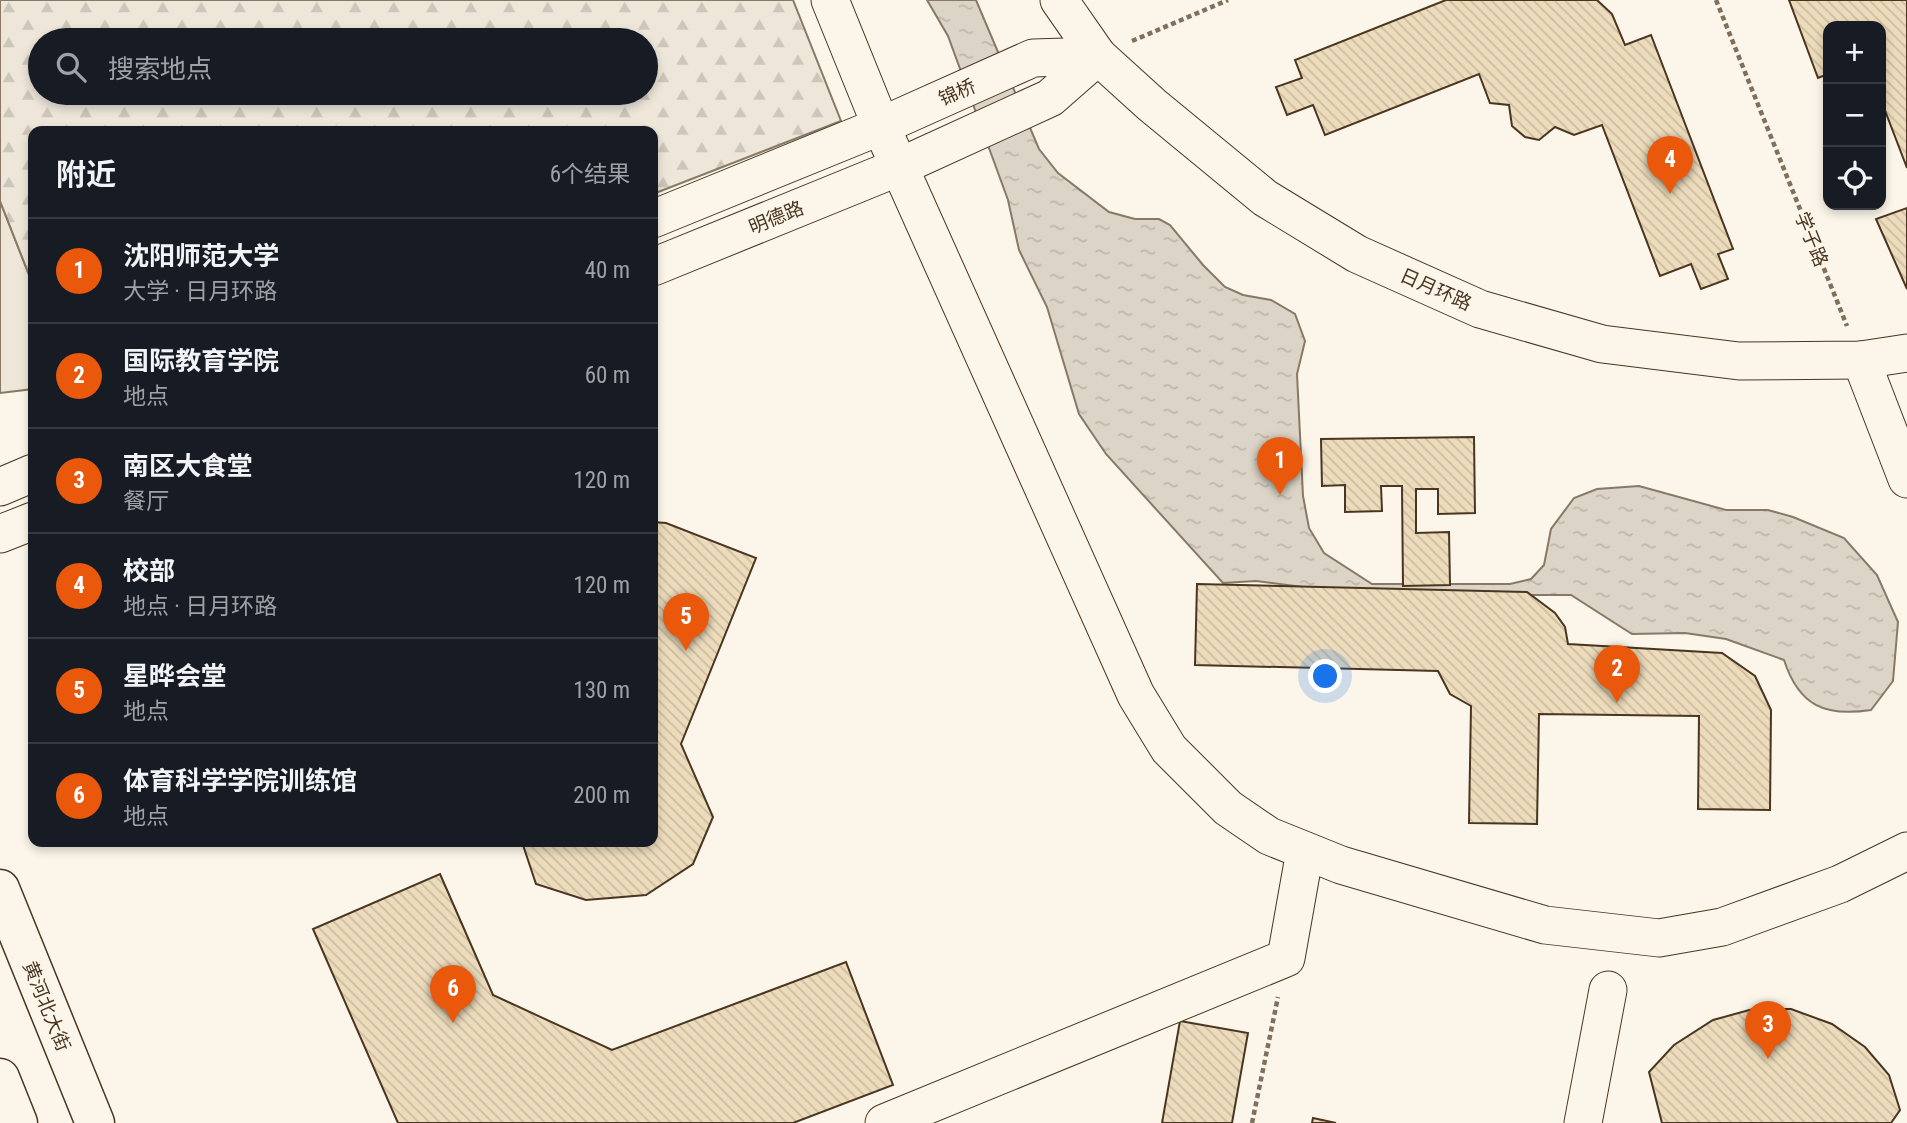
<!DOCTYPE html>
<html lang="zh">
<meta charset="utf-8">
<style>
:root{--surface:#171b24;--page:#242831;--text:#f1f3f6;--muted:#9ea1a6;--line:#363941;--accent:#ea580c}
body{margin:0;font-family:"Roboto Condensed","Noto Sans SC",sans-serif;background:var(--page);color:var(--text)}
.controls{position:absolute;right:21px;top:21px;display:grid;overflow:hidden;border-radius:14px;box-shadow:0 4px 10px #0003}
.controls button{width:63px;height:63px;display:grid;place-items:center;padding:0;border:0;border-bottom:2px solid var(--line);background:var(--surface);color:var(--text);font:35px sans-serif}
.you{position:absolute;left:1326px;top:677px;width:24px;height:24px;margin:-18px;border:5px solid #fff;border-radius:50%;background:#1a73e8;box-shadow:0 0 0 10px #1a73e833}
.badge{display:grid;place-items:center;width:46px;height:46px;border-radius:50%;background:var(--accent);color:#fff;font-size:23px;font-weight:700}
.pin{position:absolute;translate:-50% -58px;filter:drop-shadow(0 2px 4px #0008)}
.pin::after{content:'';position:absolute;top:37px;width:24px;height:21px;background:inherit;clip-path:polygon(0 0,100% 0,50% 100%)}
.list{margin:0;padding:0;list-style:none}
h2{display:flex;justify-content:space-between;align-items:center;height:91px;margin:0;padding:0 28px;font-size:30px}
h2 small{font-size:23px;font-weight:400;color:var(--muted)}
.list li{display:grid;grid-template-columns:46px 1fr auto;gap:21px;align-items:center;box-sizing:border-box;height:105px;padding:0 28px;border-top:2px solid var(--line)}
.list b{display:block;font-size:26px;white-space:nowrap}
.list p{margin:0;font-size:23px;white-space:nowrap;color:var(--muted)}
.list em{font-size:23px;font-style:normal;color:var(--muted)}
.icon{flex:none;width:38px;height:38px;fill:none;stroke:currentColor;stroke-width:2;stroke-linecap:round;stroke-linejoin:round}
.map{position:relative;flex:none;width:1907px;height:1123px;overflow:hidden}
.search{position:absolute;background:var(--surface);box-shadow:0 4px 10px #0003;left:28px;top:28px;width:630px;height:77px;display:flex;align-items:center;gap:18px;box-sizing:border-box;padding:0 24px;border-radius:38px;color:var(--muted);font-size:26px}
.panel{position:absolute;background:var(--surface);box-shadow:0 4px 10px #0003;left:28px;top:126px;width:630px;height:721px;border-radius:14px}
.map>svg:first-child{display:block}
.green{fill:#ede6d9;stroke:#887966;stroke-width:2}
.forest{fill:url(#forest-firs);stroke:#887966;stroke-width:2;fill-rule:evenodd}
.water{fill:url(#water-ripples);stroke:#887966;stroke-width:2}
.building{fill:url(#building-back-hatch);stroke:#4a3520;stroke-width:2}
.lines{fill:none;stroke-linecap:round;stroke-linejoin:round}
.minor-casing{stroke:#4a3520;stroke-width:39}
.highway-casing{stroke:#4a3520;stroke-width:41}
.path{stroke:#7f6f5c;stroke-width:4.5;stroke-dasharray:5 3.5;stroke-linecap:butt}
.minor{stroke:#fbf6e9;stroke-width:37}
.highway{stroke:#fbf6e9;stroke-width:38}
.labels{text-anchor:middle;stroke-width:5;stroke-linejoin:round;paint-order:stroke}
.street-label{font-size:19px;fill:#4a3520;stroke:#fbf6e9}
</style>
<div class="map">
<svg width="1907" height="1123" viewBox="0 0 1907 1123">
<defs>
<pattern id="forest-firs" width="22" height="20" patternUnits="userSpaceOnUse" patternTransform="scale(1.75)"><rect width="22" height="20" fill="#ede6d9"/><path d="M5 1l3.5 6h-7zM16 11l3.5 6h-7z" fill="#cdc6ba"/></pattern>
<pattern id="water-ripples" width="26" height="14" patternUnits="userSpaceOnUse" patternTransform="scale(1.75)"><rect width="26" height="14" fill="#dcd4c6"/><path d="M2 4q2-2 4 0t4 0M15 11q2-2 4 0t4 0" fill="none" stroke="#beb7aa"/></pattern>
<pattern id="building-back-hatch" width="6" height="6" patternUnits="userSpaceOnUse" patternTransform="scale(1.75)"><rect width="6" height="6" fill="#ecdcbc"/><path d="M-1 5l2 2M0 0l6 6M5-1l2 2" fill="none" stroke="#ccbda1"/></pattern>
</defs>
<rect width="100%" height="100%" fill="#fbf6e9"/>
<polygon class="green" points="0,201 33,285 33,389 0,393"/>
<path class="forest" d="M0,0H793L841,121L653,194V131H33V285L0,201ZM40,40H646V93H40Z"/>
<path class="water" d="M927,0H976L1039,149L1058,173L1109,212L1135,219H1159L1170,225L1203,265L1225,287L1243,295L1271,300L1295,314L1305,341L1297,374L1303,496L1309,528L1324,553L1372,584H1510L1531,579L1544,565L1551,529L1574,498L1597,489L1639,486L1726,510H1768L1793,517L1844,538L1877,575L1898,622L1893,681L1871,710C1825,717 1799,706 1784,660L1726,639L1685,633L1632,634L1571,595H1364L1256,581L1223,583L1106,454L1079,414L1047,307L1019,250L1008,200L948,36Z"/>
<g class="building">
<polygon points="1446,0 1597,0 1612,14 1625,45 1651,35 1733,249 1718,254 1728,279 1701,289 1691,264 1660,276 1602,125 1574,135 1555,127 1539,140 1525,137 1512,126 1509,105 1490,103 1479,74 1325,135 1313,105 1287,115 1276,87 1302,78 1295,60"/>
<polygon points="1789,0 1907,0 1907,168 1881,100 1881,26 1828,26 1828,74 1818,78"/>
<polygon points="1907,208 1907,289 1876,219"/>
<polygon points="1474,437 1475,513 1438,514 1438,489 1416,489 1416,533 1449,532 1450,585 1403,586 1402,486 1381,486 1382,511 1345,512 1345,485 1322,486 1321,439"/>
<polygon points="653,522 666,523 756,558 681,744 713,817 693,864 646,895 586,900 536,884 522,842 653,842"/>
<polygon points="1197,584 1527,592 1555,613 1565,627 1568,644 1722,653 1755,676 1771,710 1770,810 1698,809 1699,716 1539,714 1537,824 1469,823 1471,706 1450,694 1438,671 1195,665"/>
<polygon points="440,874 493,995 612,1050 846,962 893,1085 793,1123 398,1123 313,929"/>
<polygon points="1753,1009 1791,1009 1832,1024 1865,1047 1889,1075 1900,1110 1891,1123 1662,1123 1649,1072 1674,1045 1713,1020"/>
<polygon points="1180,1021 1248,1033 1232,1123 1162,1123"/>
<polygon points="1313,1118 1336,1123 1312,1123"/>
</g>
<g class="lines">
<g class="minor-casing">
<g id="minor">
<polyline points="830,0 881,126 1136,695 1169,749 1228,808 1269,836 1341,865 1545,925 1659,938 1722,927 1840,884 1907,851"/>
<polyline points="1059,0 1098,56 1152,105 1265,198 1357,254 1480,309 1602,344 1739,361 1861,360 1907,353"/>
<polyline points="653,219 881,126 1033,58 1098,56"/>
<polyline points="653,267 899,167 1050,98 1098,56"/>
<polyline points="1861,360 1907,479"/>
<polyline points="0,487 33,473"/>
<polyline points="0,534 33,521"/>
<polyline points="884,1123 1286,958 1305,851"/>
<polyline points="1583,1123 1608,990"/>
</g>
</g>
<g class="highway-casing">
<g id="highway">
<polyline points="0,889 95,1123"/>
<polyline points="0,1078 18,1123"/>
</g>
</g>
<g class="path">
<polyline points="1716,0 1847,326"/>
<polyline points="1132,41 1228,0"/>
<polyline points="1252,1123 1278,997"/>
</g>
<use href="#minor" class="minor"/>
<use href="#highway" class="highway"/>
</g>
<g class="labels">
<g class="street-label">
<text transform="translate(957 92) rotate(-24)" y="7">锦桥</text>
<text transform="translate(776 217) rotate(-22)" y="7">明德路</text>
<text transform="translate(1812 239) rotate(68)" y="7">学子路</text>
<text transform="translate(1436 289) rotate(24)" y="7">日月环路</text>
<text transform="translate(47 1006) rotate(68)" y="7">黄河北大街</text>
</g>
</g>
</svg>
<div class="controls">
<button>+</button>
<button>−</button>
<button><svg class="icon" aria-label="locate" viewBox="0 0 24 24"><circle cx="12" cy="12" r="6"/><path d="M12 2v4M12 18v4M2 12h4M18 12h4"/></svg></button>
</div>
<div class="you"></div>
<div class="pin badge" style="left:1280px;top:495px">1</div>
<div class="pin badge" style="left:1617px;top:703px">2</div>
<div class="pin badge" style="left:1768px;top:1059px">3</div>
<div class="pin badge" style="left:1670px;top:194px">4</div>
<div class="pin badge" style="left:686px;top:651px">5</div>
<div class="pin badge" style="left:453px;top:1023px">6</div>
<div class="search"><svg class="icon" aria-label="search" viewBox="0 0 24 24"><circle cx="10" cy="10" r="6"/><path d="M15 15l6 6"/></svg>搜索地点</div>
<section class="panel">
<h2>附近<small>6个结果</small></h2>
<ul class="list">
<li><span class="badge">1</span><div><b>沈阳师范大学</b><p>大学 · 日月环路</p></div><em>40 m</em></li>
<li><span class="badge">2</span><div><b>国际教育学院</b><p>地点</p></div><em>60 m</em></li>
<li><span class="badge">3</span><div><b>南区大食堂</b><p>餐厅</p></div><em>120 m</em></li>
<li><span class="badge">4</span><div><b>校部</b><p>地点 · 日月环路</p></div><em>120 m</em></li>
<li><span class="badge">5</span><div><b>星晔会堂</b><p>地点</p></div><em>130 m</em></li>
<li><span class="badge">6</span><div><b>体育科学学院训练馆</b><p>地点</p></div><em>200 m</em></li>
</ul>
</section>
</div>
